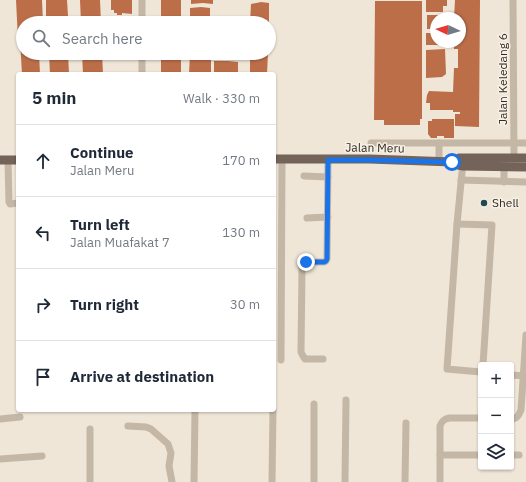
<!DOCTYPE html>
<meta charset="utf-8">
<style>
:root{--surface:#fff;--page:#f6f6f7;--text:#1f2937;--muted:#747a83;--line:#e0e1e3}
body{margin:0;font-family:"IBM Plex Sans",sans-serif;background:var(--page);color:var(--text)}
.controls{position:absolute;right:12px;bottom:12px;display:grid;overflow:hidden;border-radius:4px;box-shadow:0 1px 3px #0004}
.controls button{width:36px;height:36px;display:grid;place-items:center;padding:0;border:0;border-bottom:1px solid var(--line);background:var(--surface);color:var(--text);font:20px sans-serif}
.compass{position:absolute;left:430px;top:12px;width:36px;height:36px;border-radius:50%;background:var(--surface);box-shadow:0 1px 3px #0004;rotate:274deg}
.stop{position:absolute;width:12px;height:12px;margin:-9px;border:3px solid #1a73e8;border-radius:50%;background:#fff}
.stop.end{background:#1a73e8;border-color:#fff;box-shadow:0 1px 4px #0008}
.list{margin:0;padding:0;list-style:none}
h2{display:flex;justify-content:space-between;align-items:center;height:52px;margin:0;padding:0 16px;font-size:17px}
h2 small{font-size:13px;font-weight:400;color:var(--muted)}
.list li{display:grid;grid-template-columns:26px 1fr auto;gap:12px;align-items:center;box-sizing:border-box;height:72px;padding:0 16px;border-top:1px solid var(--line)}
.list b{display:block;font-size:15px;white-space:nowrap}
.list p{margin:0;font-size:13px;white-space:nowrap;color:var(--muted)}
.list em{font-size:13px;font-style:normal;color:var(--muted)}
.icon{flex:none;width:22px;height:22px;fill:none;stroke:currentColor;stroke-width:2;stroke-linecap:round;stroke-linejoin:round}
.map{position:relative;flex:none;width:526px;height:482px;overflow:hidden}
.search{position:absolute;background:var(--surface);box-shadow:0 1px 3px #0004;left:16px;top:16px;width:260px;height:44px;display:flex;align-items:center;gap:10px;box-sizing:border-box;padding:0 14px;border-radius:22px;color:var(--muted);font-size:15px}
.panel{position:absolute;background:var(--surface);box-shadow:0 1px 3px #0004;left:16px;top:72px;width:260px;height:340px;border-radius:4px}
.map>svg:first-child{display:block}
.building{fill:#bc6e49}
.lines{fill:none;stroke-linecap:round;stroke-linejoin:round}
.minor{stroke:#c5b7a6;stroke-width:7}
.major{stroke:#736358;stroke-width:9}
.route{stroke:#1a73e8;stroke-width:5}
.poi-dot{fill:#1f4850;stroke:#f7f0e4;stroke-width:1.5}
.labels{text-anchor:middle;stroke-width:3;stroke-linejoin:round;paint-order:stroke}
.street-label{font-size:12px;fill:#322b26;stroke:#f7f0e4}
.poi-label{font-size:12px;fill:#322b26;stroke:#f7f0e4;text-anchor:start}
</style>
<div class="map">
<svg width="526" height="482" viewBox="0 0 526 482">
<rect width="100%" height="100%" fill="#efe6d8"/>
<g class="building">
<polygon points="16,0 42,0 43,23 23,23 23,53 39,53 40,74 22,74 20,40 18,40"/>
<polygon points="46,0 67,0 68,16 59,16 46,17"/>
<polygon points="80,0 100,0 101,23 81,23"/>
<polygon points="111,0 132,0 132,14 122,13 122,15 117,15 117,13 114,13 114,10 111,10"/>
<rect x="161" y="0" width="20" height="23"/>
<polygon points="191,0 213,0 213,4 203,3 191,4"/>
<polygon points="426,0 447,0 447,6 443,6 443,12 426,12"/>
<polygon points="455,0 480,0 479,127 455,126 455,114 460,114 460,112 453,112 453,110 430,110 430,103 426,103 427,95 429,91 453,92 454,68 458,68 458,49 454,49 454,42 460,42 460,18 454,18"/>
<polygon points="375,1 422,1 422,119 420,119 420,125 384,125 384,120 374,120"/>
<polygon points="261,2 269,3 269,23 250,23 251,4"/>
<polygon points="201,7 210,8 210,23 190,23 190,8"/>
<polygon points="427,15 447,15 447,18 436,18 436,29 427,29"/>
<polygon points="426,33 436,33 436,42 441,42 441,45 426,45"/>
<polygon points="445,49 446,74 442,77 426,78 426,50"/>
<polygon points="49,53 68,53 69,74 50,74"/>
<polygon points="82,53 102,53 103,74 83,74"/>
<polygon points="119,53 130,53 130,60 118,60"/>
<rect x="161" y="53" width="20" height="21"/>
<polygon points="190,53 211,53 211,74 189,74"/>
<polygon points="250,53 268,53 267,74 250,74"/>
<polygon points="214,61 228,61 238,62 238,74 214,74"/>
<polygon points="432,119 454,119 454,138 444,138 444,136 437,136 437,138 431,138 428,134 428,121 432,121"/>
</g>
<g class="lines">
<g class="minor">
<polyline points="513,0 514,158"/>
<polyline points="142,23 142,0"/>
<polyline points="142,74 142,53"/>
<polyline points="371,143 526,143"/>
<polyline points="8,160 9,202 10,204 18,203"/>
<polyline points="439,161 439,143"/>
<polyline points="463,162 457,224 447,369 481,372"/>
<polyline points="304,176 328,177"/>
<polyline points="461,180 526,182"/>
<polyline points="504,182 504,167"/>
<polyline points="307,218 328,217"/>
<polyline points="457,224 492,225 483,365"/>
<polyline points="323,359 305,359 303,356 301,352 302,270 302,266 306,262 324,262 326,261 327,259 328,160"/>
<polyline points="281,360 282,159"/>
<polyline points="511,375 526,376"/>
<polyline points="314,404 314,482"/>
<polyline points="0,419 20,417"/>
<path d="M511,419C517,419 519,415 521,410L526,335"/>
<polyline points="128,426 146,427 151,429 168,444 171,453 169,466 172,482"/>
<polyline points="90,429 90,482"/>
<polyline points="440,455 481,455"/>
<polyline points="511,455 519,455"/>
<polyline points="0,459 42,456"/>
<polyline points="194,482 195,410"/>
<polyline points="272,482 273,410"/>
<polyline points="345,482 346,400"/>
<polyline points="405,482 406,423"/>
<path d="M440,482V426C442,421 444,419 449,418H481"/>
</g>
<g class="major">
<polyline points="274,159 369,159 453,162 458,165 463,166 526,167"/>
<polyline points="0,160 18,160"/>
<polyline points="453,162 459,158 526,158"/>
</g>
</g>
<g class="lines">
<polyline class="route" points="306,262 324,262 326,261 327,259 328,160 369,160 452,162"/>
</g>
<circle class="poi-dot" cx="484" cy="203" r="4"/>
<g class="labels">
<g class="street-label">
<text transform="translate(503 79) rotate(-90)" y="4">Jalan Keledang 6</text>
<text transform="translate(375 148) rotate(1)" y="4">Jalan Meru</text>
</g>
<g class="poi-label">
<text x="492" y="207">Shell</text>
</g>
</g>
</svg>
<div class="controls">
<button>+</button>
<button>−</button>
<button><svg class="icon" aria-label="layers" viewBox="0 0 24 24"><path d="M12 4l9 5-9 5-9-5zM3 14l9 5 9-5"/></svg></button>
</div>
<svg class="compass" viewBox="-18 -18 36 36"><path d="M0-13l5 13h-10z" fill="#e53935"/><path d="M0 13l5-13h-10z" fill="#747a83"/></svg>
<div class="stop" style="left:452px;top:162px"></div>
<div class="stop end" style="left:306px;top:262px"></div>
<div class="search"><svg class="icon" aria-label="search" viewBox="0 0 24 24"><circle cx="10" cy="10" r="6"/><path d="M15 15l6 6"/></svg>Search here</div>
<section class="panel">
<h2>5 min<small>Walk · 330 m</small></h2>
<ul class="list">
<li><svg class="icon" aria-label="ahead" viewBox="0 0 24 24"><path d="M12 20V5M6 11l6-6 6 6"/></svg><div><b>Continue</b><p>Jalan Meru</p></div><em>170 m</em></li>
<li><svg class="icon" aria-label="left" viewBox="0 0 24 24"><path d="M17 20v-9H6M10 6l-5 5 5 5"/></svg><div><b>Turn left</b><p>Jalan Muafakat 7</p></div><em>130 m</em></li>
<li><svg class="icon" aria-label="right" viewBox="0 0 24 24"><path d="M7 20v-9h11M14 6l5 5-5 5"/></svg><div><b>Turn right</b></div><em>30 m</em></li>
<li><svg class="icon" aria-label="arrive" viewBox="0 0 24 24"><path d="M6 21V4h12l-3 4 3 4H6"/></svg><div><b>Arrive at destination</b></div></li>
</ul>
</section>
</div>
